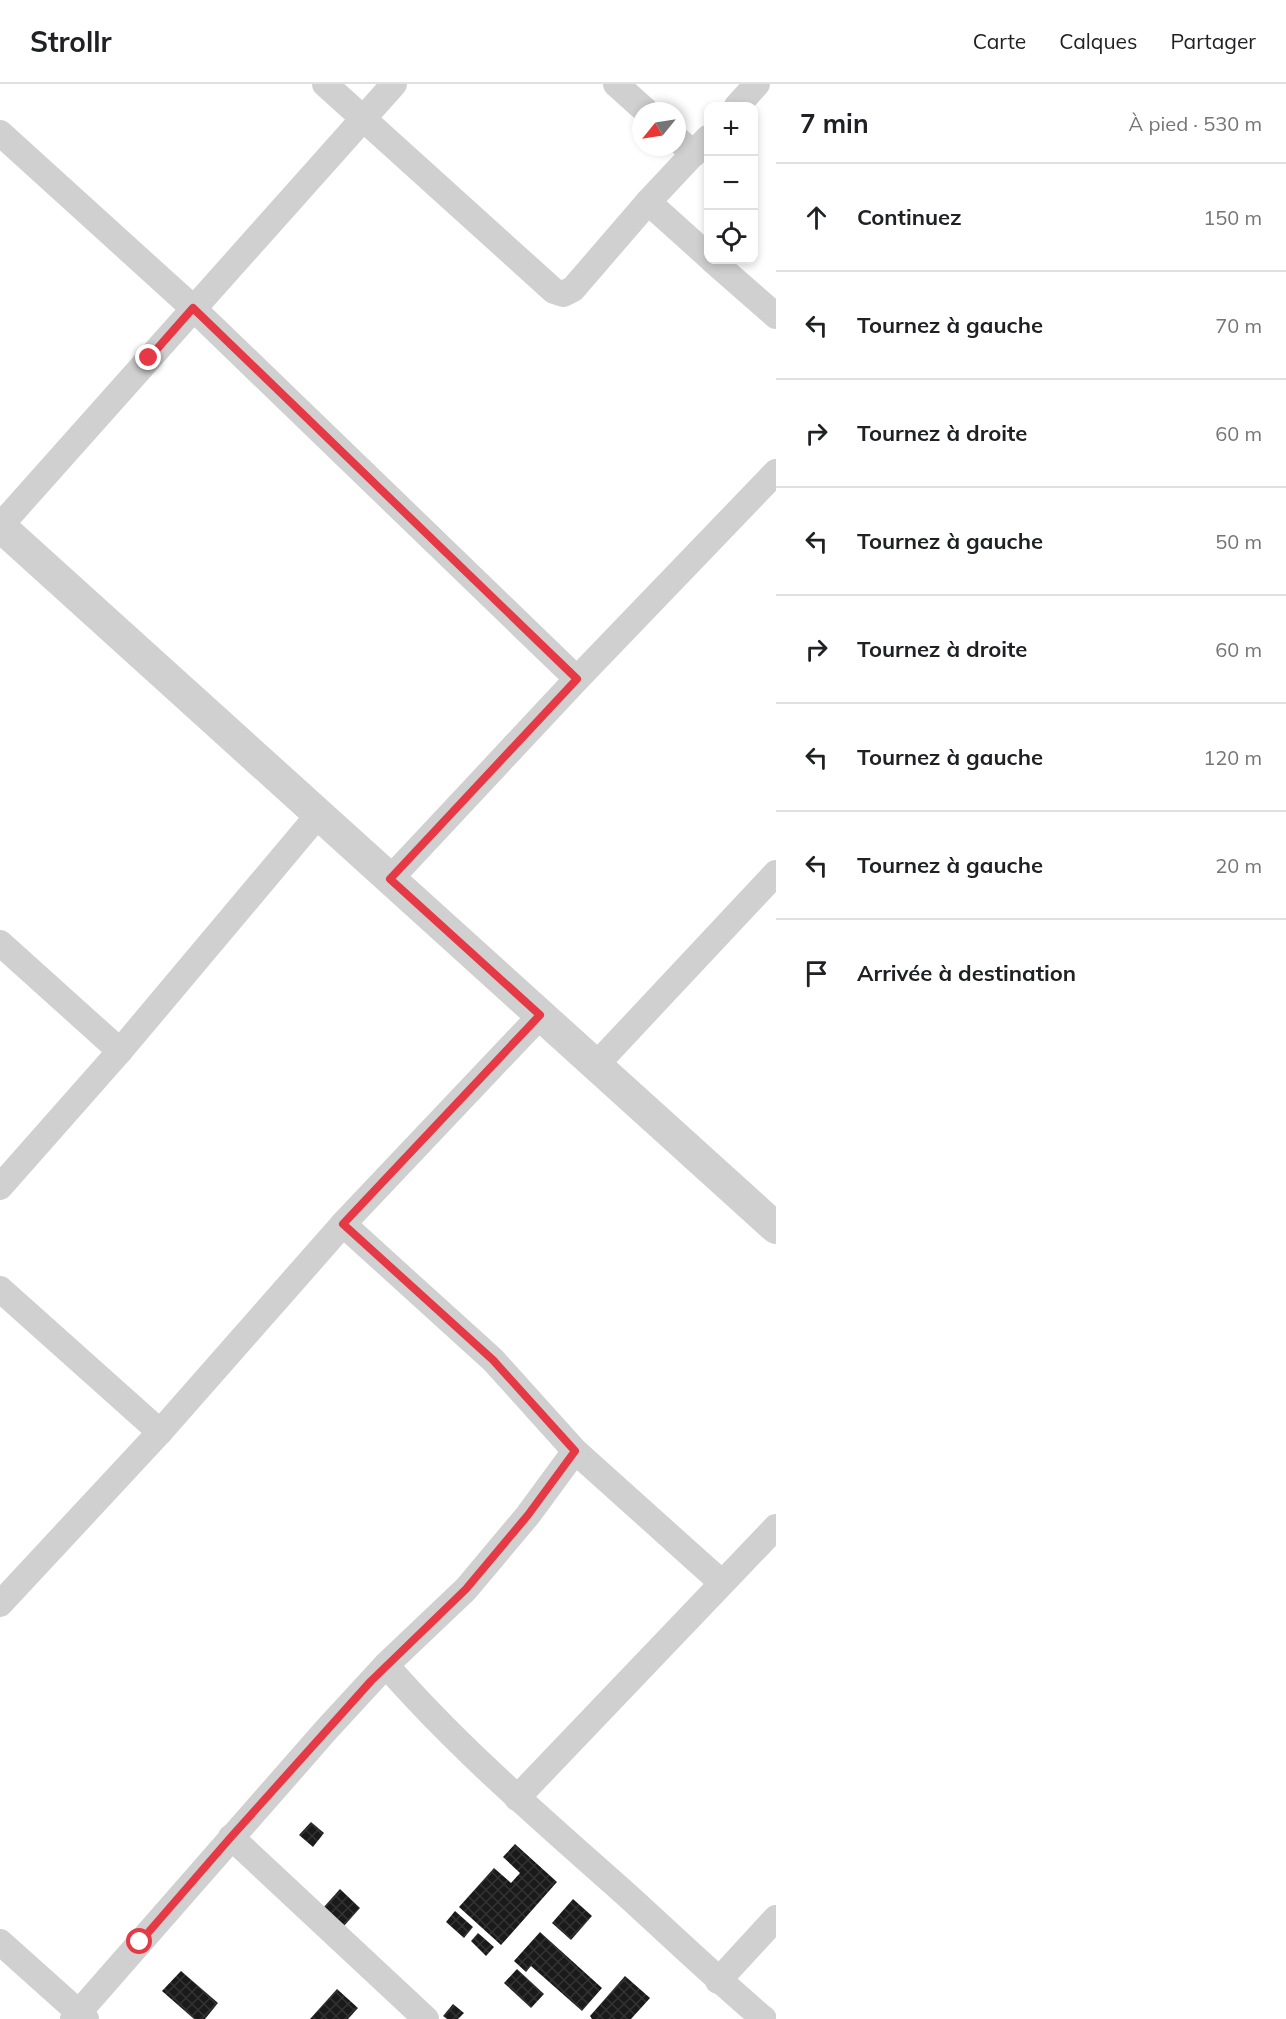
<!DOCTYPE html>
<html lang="fr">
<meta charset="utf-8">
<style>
:root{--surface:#fff;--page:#f6f6f6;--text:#202124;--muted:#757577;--line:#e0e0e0}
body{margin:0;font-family:Mulish,sans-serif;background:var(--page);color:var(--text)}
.controls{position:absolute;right:18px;top:18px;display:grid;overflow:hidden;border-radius:12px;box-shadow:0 3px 9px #0003}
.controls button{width:54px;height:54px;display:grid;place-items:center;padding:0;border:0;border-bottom:2px solid var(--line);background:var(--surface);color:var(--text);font:30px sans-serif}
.compass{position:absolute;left:632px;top:18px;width:54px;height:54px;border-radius:50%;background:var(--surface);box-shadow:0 3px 9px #0003;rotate:240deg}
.stop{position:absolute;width:18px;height:18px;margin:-14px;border:4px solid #e63946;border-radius:50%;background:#fff}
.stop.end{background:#e63946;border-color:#fff;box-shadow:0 2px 6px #0008}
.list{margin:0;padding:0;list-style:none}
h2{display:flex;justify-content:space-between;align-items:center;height:78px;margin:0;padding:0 24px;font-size:26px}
h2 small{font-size:20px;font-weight:400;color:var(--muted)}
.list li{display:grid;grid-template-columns:39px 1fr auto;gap:18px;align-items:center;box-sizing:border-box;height:108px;padding:0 24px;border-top:2px solid var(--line)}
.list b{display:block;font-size:22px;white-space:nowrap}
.list em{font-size:20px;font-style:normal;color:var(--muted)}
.icon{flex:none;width:33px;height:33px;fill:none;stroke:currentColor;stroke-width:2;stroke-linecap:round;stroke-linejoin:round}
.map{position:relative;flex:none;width:776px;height:1935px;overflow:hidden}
header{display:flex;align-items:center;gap:36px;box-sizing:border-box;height:84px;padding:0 30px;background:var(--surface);border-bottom:2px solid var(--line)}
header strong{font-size:28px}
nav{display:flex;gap:33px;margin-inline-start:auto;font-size:21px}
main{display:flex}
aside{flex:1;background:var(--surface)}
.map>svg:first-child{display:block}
.building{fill:url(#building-cross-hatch)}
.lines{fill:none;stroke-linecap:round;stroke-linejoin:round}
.minor{stroke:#d0d0d0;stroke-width:26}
.tertiary{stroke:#d0d0d0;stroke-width:32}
.route{stroke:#e63946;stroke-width:8}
</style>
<header>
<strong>Strollr</strong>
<nav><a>Carte</a><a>Calques</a><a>Partager</a></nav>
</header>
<main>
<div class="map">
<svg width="776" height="1935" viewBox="0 0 776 1935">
<defs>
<pattern id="building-cross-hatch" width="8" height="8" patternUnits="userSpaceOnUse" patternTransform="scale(1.5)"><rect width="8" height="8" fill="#1a1a1a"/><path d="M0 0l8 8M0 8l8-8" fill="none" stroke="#333"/></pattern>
</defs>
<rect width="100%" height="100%" fill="#fff"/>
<g class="building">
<polygon points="311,1738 324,1749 313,1763 299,1751"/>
<polygon points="515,1760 557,1798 501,1861 459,1823 494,1784 511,1799 520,1789 503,1773"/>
<polygon points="340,1805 360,1824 344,1842 323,1824"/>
<polygon points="573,1815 592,1832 571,1856 552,1839"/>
<polygon points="455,1827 473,1843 464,1854 446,1838"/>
<polygon points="540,1848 602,1904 582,1927 531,1882 526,1888 514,1877"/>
<polygon points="478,1849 494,1863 486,1872 471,1857"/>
<polygon points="517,1885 544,1910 531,1924 504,1899"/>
<polygon points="181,1887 218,1919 205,1935 194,1935 162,1907"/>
<polygon points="625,1892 650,1914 631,1935 592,1935 590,1932"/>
<polygon points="337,1905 358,1924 348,1935 310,1935"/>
<polygon points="453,1920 464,1929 458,1935 447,1935 443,1932"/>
</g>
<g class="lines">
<g class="minor">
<polyline points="325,0 554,207 563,210 573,205 648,118 708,54"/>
<polyline points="616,0 646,27"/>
<polyline points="737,22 757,0"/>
<polyline points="0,49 193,224 577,595"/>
<polyline points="677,55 694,70"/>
<polyline points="648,118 708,172"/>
<polyline points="712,176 776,232"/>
<polyline points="0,442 394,0"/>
<polyline points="390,795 577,595 776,388"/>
<polyline points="0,859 120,967"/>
<polyline points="596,981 776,789"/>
<polyline points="0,1103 120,967 319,730"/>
<polyline points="343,1140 493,1276 575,1367 722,1499"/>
<polyline points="0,1205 160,1348"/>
<polyline points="0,1520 160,1348 343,1140 541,931"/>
<path d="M386,1581C460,1666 545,1738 629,1813C674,1854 718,1896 764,1935"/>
<polyline points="517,1714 776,1443"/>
<polyline points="231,1753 426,1935"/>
<polyline points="0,1858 86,1935"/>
<polyline points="718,1897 776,1834"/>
<polyline points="73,1935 327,1645 386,1581 466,1505 528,1431 575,1367"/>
</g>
<polyline class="tertiary" points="0,442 776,1144"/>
</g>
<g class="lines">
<polyline class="route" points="140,1858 231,1753 371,1597 466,1505 528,1431 575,1367 493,1276 343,1140 540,931 390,795 577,595 193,224 149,274"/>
</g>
</svg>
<div class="controls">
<button>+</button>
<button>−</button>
<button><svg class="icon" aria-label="locate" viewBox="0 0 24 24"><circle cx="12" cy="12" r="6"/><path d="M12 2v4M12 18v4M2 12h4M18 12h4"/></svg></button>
</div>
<svg class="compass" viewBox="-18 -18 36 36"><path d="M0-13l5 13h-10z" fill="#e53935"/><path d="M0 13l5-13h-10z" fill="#757577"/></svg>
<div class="stop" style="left:140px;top:1858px"></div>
<div class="stop end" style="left:149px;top:274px"></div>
</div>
<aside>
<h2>7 min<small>À pied · 530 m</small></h2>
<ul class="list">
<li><svg class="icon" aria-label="ahead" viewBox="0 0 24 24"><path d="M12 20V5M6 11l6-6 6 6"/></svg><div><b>Continuez</b></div><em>150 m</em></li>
<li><svg class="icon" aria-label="left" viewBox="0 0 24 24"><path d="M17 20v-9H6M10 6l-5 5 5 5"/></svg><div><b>Tournez à gauche</b></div><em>70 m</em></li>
<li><svg class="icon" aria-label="right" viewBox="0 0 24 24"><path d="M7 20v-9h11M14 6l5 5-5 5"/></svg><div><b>Tournez à droite</b></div><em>60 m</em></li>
<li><svg class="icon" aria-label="left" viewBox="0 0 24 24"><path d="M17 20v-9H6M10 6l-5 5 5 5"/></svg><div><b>Tournez à gauche</b></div><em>50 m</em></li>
<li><svg class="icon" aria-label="right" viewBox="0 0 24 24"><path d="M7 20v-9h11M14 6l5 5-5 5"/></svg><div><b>Tournez à droite</b></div><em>60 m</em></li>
<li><svg class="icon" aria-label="left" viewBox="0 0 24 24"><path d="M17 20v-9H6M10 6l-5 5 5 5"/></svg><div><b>Tournez à gauche</b></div><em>120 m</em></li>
<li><svg class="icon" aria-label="left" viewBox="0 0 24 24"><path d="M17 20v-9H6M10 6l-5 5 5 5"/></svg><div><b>Tournez à gauche</b></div><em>20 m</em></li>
<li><svg class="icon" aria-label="arrive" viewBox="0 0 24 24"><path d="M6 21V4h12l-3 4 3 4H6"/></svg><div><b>Arrivée à destination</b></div></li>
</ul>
</aside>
</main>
